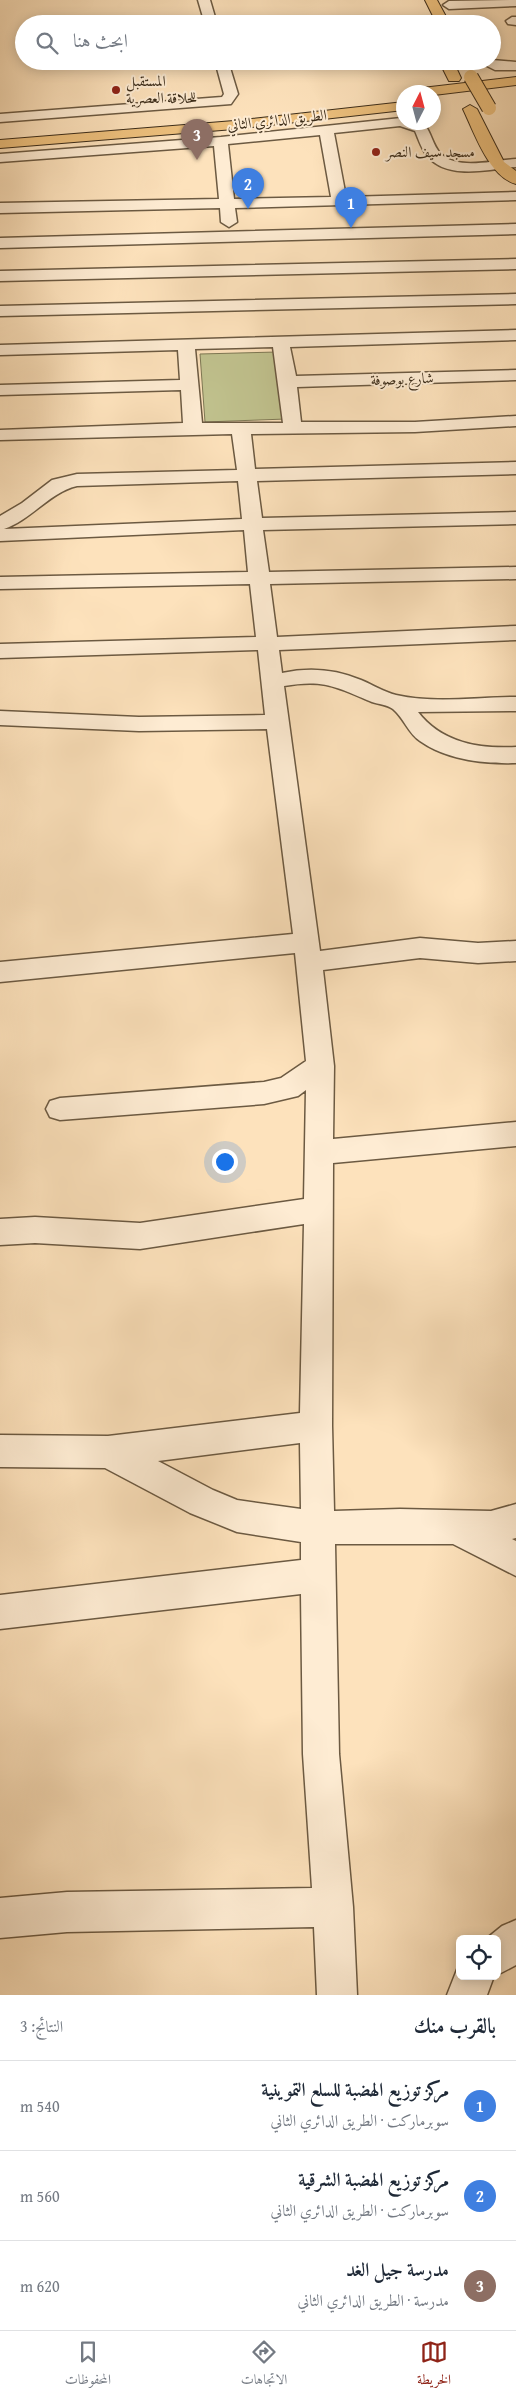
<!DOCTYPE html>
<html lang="ar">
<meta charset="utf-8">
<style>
:root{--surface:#fff;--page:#f2f2f3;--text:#1f2937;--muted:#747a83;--line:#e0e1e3;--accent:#8f2418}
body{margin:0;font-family:"Gentium Book Plus",Amiri,serif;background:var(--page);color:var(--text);direction:rtl}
.controls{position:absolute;right:15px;bottom:15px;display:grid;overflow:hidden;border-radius:8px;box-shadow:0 2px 12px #0003}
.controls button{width:45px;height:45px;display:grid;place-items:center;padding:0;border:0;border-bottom:1px solid var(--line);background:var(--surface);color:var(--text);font:25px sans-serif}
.compass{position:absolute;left:396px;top:85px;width:45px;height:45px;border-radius:50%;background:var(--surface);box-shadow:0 2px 12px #0003;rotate:6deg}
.you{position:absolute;left:224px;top:1161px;width:18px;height:18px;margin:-12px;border:4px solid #fff;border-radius:50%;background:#1a73e8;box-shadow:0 0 0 8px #1a73e833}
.badge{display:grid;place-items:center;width:32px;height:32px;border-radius:50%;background:var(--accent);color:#fff;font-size:16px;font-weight:700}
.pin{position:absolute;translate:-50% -41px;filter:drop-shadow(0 1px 2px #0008)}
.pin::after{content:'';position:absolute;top:26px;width:18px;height:15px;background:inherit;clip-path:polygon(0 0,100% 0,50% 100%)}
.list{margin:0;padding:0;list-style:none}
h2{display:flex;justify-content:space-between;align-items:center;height:65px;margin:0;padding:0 20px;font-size:21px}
h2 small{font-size:16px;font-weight:400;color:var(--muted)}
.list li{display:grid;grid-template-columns:32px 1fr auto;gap:15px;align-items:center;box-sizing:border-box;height:90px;padding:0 20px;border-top:1px solid var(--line)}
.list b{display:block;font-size:19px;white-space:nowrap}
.list p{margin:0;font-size:16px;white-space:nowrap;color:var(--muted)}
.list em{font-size:16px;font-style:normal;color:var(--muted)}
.icon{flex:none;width:28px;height:28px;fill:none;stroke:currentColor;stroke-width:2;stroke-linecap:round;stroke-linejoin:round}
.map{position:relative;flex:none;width:516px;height:1995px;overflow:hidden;direction:ltr}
.search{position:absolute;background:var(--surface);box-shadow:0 2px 12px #0003;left:15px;right:15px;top:15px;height:55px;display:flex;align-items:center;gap:12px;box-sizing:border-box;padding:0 18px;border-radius:28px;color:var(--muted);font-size:19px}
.sheet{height:335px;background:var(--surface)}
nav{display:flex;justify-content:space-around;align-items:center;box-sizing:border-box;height:70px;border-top:1px solid var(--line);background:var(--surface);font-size:14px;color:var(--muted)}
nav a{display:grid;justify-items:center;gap:2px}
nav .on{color:var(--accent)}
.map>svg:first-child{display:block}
.green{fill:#c1c38f;stroke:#7e7854}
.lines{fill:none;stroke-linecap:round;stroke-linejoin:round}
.street-casing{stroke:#6c5a42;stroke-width:3}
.primary-casing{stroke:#3c2d1a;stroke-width:2}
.highway-casing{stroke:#3c2d1a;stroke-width:2}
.street{fill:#feecd3;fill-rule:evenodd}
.primary{fill:#eec17e;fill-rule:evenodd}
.highway{fill:#eec17e;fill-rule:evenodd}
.primary-bridge-casing{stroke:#3c2d1a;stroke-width:16;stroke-linecap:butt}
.primary-bridge{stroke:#eec17e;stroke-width:14}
.poi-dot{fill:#8f2418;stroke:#feecd3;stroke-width:2}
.labels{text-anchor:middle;stroke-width:4;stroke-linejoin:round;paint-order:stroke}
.far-poi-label{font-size:15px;fill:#3c2d1a;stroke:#feecd3;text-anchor:start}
.far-street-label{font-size:15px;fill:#3c2d1a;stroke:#feecd3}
</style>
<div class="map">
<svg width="516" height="1995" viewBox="0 0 516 1995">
<rect width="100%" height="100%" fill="#fde2bc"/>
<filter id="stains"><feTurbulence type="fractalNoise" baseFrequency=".004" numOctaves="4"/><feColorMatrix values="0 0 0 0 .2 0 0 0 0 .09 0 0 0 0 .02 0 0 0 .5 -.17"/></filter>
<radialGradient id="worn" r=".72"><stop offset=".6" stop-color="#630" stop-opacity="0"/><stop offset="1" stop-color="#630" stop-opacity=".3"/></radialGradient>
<polygon class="green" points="277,352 286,419 205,422 200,354"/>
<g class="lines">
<g class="street-casing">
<g id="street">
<polygon points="198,0 210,0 217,24 205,24"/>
<polygon points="516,0 516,6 449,9 443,5 449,1"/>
<polygon points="512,17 516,17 516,25 508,24 506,21"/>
<polygon points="492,60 516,62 516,70 495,70 477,61"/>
<polygon points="215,61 228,61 238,94 231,104 0,122 0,114 222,97 224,94"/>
<path d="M401,118H404V122L425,125C431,133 433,145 440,153C457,171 494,160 516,159V167C490,169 450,180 429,158C422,151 419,140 415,131L400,126L334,133L346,197L516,192V200L235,208L237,222L229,227L221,222L220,208L0,213V203L219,199L214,146L0,162V154L221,137ZM320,135L331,197L234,199L228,144Z"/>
<polygon points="516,224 516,234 0,248 0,238"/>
<polygon points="516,259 516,269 0,281 0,271"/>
<polygon points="516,294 516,304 0,316 0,306"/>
<path d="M516,330V340L290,347L296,376L516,370V380L297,387L301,422H415L516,416V426L415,432L251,434L255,469L516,462V474L257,481L262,518L516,512V524L263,530L269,572L516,567V579L270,584L277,637L516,626V640L279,650L282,673C309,667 335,669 361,680C373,685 384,692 396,695C435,704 477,697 516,697V711L418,712C442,743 479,749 516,747V763C485,764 447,760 420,741C408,733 404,718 393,709C388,705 378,704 372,702C336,687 324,679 284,686L320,951L420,938L478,943L516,941V961L478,963L420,958L323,970L334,1066L333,1139L516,1122V1146L333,1163L332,1426L334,1511L400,1509L491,1511L516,1504V1538L512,1539L516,1541V1576L453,1544H335L339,1754L353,1907L357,1995H317L314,1927L67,1932L0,1938V1898L67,1892L312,1888L303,1754L301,1594L0,1629V1595L301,1560V1542L237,1532L190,1513L105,1468L0,1467V1435L108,1436L300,1413L304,1224L140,1249L35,1243L0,1245V1219L35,1217L140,1223L304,1199L306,1090L298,1096L264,1104L60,1120L50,1117L46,1109L50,1101L60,1098L264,1082L281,1078L306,1061L295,953L0,982V962L293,934L267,729L139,731L0,725V711L139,717L265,715L258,650L0,658V644L256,637L250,584L0,589V577L248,572L244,530L0,541V516L22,503L52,480L77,474L237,470L232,434L0,440V430L183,423L181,390L0,395V385L180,380L178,350L0,355V345ZM273,347L283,423H202L195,349ZM238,481L242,519L4,529C31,520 50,492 77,486ZM300,1443L301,1509L237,1500L213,1490L158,1461Z"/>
<polygon points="516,1920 516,1965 497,1975 497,1939 486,1939 502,1926"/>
<polygon points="460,1962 460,1976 494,1976 487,1995 447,1995"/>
</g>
</g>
<g class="primary-casing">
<g id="primary">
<polygon points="425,0 437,0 450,24 437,24"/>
<polygon points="439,61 453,61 461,78 459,81 449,81"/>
<path d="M470,105L477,109L504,162L516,171V184C489,177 474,132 463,109Z"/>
</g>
</g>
<g class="highway-casing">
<g id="highway">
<polygon points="516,77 516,85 434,95 434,92 415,92 422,88"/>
<polygon points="404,102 404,110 234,129 0,148 0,140 234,121"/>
</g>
</g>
<use href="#street" class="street"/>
<use href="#primary" class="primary"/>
<use href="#highway" class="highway"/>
<g class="primary-bridge-casing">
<polyline id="primary-bridge" points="471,77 489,108"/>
</g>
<use href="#primary-bridge" class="primary-bridge"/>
</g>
<g class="poi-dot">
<circle cx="116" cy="90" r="5"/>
<circle cx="376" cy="152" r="5"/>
</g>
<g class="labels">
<g class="far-poi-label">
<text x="126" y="86">المستقبل<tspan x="126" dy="17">للحلاقة العصرية</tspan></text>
<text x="386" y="157">مسجد سيف النصر</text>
</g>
<g class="far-street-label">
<text transform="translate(277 120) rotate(-6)" y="5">الطريق الدائري الثاني</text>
<text transform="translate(402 379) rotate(-2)" y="5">شارع بوصوفة</text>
</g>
</g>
<rect width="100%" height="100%" filter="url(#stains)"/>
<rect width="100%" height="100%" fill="url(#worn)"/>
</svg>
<div class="controls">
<button><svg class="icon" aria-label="locate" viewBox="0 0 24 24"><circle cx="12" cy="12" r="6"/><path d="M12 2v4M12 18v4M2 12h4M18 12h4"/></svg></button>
</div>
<svg class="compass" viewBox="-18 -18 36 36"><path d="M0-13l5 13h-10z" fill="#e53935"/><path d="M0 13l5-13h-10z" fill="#747a83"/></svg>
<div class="you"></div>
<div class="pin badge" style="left:351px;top:228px;background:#3f7fe0">1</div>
<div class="pin badge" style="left:248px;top:209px;background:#3f7fe0">2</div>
<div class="pin badge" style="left:197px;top:160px;background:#8d6e63">3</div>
<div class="search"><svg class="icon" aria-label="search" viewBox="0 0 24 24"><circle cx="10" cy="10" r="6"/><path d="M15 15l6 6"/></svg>ابحث هنا</div>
</div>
<section class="sheet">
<h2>بالقرب منك<small>النتائج: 3</small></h2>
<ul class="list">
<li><span class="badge" style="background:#3f7fe0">1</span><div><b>مركز توزيع الهضبة للسلع التموينية</b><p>سوبرماركت · الطريق الدائري الثاني</p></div><em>540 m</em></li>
<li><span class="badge" style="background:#3f7fe0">2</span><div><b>مركز توزيع الهضبة الشرقية</b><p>سوبرماركت · الطريق الدائري الثاني</p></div><em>560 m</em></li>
<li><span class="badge" style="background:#8d6e63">3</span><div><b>مدرسة جيل الغد</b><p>مدرسة · الطريق الدائري الثاني</p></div><em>620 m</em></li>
</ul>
</section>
<nav>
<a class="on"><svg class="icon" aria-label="map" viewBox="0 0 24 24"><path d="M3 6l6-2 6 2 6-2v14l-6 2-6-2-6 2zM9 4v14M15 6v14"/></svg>الخريطة</a>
<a><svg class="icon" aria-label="directions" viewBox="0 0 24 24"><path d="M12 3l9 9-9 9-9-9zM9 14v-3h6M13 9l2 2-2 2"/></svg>الاتجاهات</a>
<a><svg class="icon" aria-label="saved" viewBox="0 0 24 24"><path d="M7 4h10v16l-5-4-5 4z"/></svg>المحفوظات</a>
</nav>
